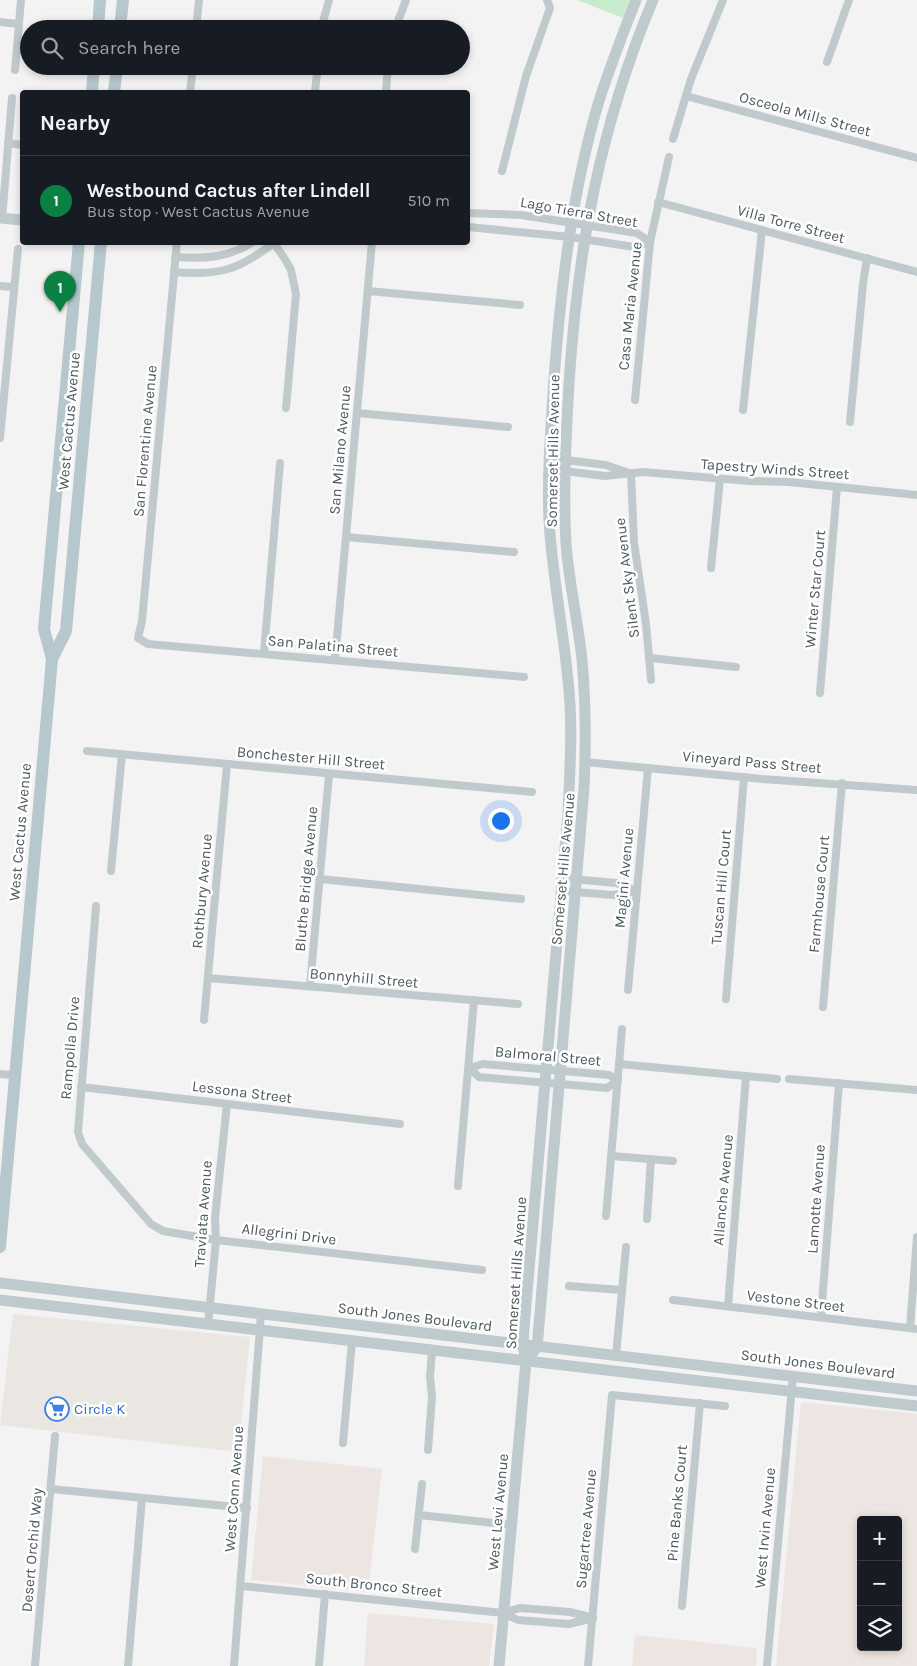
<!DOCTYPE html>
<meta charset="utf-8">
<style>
:root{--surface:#171b24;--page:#242831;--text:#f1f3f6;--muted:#9ea1a6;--line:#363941;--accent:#0b8043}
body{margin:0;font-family:Karla,sans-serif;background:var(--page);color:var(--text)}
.controls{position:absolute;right:15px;bottom:15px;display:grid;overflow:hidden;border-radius:5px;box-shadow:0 2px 8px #0003}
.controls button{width:45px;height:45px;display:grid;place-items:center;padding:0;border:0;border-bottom:1px solid var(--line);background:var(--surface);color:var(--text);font:25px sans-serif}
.you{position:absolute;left:500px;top:820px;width:18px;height:18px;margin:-12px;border:4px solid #fff;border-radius:50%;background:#1a73e8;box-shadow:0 0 0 8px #1a73e833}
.badge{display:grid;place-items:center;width:32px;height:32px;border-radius:50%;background:var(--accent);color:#fff;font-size:16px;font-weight:700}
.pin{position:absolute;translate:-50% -41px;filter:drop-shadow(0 1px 2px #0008)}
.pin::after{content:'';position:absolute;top:26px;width:18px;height:15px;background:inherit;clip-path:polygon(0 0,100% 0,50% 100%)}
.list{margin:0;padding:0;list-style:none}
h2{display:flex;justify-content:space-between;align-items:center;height:65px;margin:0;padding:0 20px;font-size:21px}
h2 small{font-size:16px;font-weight:400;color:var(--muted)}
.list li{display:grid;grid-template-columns:32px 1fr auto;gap:15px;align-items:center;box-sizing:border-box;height:90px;padding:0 20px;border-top:1px solid var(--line)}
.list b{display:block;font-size:19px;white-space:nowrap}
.list p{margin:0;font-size:16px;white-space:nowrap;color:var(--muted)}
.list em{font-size:16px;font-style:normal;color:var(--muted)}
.icon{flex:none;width:28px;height:28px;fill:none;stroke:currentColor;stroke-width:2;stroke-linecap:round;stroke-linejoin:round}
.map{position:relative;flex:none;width:917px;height:1666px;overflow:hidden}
.search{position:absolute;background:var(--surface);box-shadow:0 2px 8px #0003;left:20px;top:20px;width:450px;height:55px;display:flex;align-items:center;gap:12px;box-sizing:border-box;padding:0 18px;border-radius:28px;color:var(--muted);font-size:19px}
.panel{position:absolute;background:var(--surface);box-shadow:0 2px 8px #0003;left:20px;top:90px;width:450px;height:155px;border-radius:5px}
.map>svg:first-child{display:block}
.commercial{fill:#eae6e1}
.green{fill:#c8ebcc}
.sand{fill:#ece5e1;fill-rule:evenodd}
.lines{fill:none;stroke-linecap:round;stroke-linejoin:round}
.street{stroke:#c0cacd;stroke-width:8}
.secondary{stroke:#becace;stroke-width:11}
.primary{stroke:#b6c7cd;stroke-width:12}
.labels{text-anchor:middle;stroke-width:5;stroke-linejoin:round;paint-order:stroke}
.street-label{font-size:15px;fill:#4c5a5e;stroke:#fff}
.shop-label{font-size:15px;fill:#366cbe;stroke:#fff;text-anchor:start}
</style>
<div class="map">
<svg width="917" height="1666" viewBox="0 0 917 1666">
<rect width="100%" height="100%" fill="#f4f3f3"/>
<polygon class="commercial" points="13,1314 250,1337 238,1452 0,1425"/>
<polygon class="green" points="577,0 630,0 623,18"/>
<g class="sand">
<path d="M801,1402L917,1414V1666H776ZM861,1520H898V1647H861Z"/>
<polygon points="263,1456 382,1469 368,1592 251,1580"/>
<polygon points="368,1613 494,1624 489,1666 364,1666"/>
<polygon points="635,1635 757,1648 756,1666 632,1666"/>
</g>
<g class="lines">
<g class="street">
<polyline points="0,22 19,24"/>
<polyline points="196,29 199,0"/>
<polyline points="321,29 329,0"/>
<polyline points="395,29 406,0"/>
<polyline points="17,49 29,50"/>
<polyline points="827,62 849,0"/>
<polyline points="15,70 21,0"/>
<polyline points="190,92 193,66"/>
<polyline points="315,92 317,73"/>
<polyline points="386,92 388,66"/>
<polyline points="686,96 917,158"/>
<polyline points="673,139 691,79 723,0"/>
<polyline points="8,143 22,145"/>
<polyline points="502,171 526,76 550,8 547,0"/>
<polyline points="658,202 917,272"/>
<polyline points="468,213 521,215 637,233 650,242"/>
<polyline points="2,219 12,98"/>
<polyline points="468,227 570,237 634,247 650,242"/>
<polyline points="177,242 142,621 138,638 148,644 524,677"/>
<polyline points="273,242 285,259 291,270 296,294 286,408"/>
<path d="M175,257C203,259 229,258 253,242"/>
<path d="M174,272C219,276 239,270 275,242"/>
<polyline points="0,286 14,287"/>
<polyline points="368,291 520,305"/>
<polyline points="635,400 650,242 669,157"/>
<polyline points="743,410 762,230"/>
<polyline points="357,413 508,427"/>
<polyline points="850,422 863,284 867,258"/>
<polyline points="0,438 18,249"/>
<polyline points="549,458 606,465 629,473"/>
<polyline points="548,469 605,476 643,472 749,481 789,482 917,495"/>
<polyline points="631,473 634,542 646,624 651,680"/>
<polyline points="346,537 514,552"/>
<polyline points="711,568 720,479"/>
<polyline points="264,653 280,463"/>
<polyline points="650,658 736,667"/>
<polyline points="335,660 372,242"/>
<polyline points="820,693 837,487"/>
<polyline points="87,751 532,792"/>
<polyline points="585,762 762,779 917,790"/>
<polyline points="111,871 122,754"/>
<polyline points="562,878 616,883 637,891"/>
<polyline points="320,879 521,899"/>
<polyline points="561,891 613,895 637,891"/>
<polyline points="96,906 78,1132 82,1144 151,1224 163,1231 216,1240 482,1270"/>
<polyline points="208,978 518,1004"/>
<polyline points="310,986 329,774"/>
<polyline points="628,990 648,768"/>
<polyline points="726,999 744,777"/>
<polyline points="823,1007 842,783"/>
<polyline points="204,1020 227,764"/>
<polygon points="483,1064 609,1075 618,1080 607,1088 479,1077 469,1068"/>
<polyline points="619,1064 777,1079"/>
<polyline points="0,1074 15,1075"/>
<polyline points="789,1079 917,1090"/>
<polyline points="81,1087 400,1124"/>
<polyline points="612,1156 673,1161"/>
<polyline points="458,1186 474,1000"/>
<polyline points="606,1216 622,1029"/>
<polyline points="647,1219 651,1159"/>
<polyline points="569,1286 622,1290"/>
<polyline points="673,1300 917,1329"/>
<polyline points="728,1306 746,1076"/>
<polyline points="821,1317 839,1083"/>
<polyline points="208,1325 216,1240 215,1218 227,1104"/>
<polyline points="910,1328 917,1237"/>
<polyline points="616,1356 626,1247"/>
<polyline points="343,1443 352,1342"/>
<polyline points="428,1450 432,1397 430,1377 432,1351"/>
<polyline points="51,1489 247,1508"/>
<polyline points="419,1515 512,1525"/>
<polyline points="415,1549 422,1484"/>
<polyline points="241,1586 503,1613 518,1620 569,1624 593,1618"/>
<polyline points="682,1606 700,1403"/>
<polyline points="503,1613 520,1608 570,1612 590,1617"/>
<polyline points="35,1666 55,1436"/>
<polyline points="128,1666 142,1498"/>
<polyline points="234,1666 261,1314"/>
<polyline points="319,1666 325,1594"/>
<polyline points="588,1666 612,1395 725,1406"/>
<polyline points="767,1666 793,1376"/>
</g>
<g class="secondary">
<polyline points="0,218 22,220"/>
<polyline points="0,1283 917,1391"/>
<polyline points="0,1300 917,1406"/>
<path d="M526,1361L537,1347L538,1337L584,788C586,745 586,703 582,660C578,621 569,583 566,544C563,490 566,437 569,383C578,246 600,127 653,0"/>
<path d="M499,1666L526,1361L523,1345L524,1328L568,813C570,768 573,724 568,680C563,627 552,574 549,520C547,473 551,426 554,379C561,286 572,191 599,101C610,67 623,33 636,0"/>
</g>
<g class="primary">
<polyline points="98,29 100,0"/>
<polyline points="120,29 123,0"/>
<polyline points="92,92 94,66"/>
<polyline points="114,92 117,66"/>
<polyline points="52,659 66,631 101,242"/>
<polyline points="0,1247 52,659 44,629 79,242"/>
</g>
</g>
<defs>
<g id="supermarket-ring" transform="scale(1.25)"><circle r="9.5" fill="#fff" stroke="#3f7fe0" stroke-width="1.5"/><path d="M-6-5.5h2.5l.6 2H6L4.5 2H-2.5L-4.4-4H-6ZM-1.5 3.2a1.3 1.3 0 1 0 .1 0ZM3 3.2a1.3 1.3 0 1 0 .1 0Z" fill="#3f7fe0"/></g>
</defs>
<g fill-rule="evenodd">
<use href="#supermarket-ring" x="57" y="1409"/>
</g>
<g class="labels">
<g class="street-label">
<text transform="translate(805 114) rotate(15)" y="5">Osceola Mills Street</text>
<text transform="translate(579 212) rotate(10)" y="5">Lago Tierra Street</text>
<text transform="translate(791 224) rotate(15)" y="5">Villa Torre Street</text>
<text transform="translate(630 306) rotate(-84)" y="5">Casa Maria Avenue</text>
<text transform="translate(69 421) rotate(-85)" y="5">West Cactus Avenue</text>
<text transform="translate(145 441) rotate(-85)" y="5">San Florentine Avenue</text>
<text transform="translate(340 450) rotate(-85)" y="5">San Milano Avenue</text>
<text transform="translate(553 451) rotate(-89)" y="5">Somerset Hills Avenue</text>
<text transform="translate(775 469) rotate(4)" y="5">Tapestry Winds Street</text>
<text transform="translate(627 578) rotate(-97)" y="5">Silent Sky Avenue</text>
<text transform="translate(815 589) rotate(-85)" y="5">Winter Star Court</text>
<text transform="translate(333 646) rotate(5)" y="5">San Palatina Street</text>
<text transform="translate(311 758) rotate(5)" y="5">Bonchester Hill Street</text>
<text transform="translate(752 762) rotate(5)" y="5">Vineyard Pass Street</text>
<text transform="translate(20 832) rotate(-85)" y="5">West Cactus Avenue</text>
<text transform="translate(563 869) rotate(-85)" y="5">Somerset Hills Avenue</text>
<text transform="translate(624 878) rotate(-85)" y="5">Magini Avenue</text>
<text transform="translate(306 879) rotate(-85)" y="5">Bluthe Bridge Avenue</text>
<text transform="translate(721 887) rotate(-85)" y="5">Tuscan Hill Court</text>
<text transform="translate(202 891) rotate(-85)" y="5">Rothbury Avenue</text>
<text transform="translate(819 894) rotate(-85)" y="5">Farmhouse Court</text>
<text transform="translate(364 978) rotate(5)" y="5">Bonnyhill Street</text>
<text transform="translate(70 1048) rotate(-85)" y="5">Rampolla Drive</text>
<text transform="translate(548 1056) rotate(5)" y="5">Balmoral Street</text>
<text transform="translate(242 1092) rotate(7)" y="5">Lessona Street</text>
<text transform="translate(723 1190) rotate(-85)" y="5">Allanche Avenue</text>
<text transform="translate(816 1199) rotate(-86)" y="5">Lamotte Avenue</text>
<text transform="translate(203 1214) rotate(-86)" y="5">Traviata Avenue</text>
<text transform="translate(289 1234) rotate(7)" y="5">Allegrini Drive</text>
<text transform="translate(516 1273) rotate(-86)" y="5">Somerset Hills Avenue</text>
<text transform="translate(796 1301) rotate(7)" y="5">Vestone Street</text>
<text transform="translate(415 1317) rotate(7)" y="5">South Jones Boulevard</text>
<text transform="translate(818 1364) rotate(7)" y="5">South Jones Boulevard</text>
<text transform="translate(234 1489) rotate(-86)" y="5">West Conn Avenue</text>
<text transform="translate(677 1503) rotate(-85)" y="5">Pine Banks Court</text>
<text transform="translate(498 1512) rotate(-85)" y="5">West Levi Avenue</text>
<text transform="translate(765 1528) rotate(-85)" y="5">West Irvin Avenue</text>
<text transform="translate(586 1529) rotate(-85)" y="5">Sugartree Avenue</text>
<text transform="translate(32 1550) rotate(-85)" y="5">Desert Orchid Way</text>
<text transform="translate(374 1585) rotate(6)" y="5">South Bronco Street</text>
</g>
<g class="shop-label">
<text x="74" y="1414">Circle K</text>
</g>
</g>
</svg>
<div class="controls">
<button>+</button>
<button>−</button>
<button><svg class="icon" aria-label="layers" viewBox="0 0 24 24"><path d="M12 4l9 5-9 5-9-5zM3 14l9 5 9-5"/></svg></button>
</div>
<div class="you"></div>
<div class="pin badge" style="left:60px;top:312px">1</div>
<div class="search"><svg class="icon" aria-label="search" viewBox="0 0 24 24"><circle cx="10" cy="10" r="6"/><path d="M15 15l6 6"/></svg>Search here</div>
<section class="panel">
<h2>Nearby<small></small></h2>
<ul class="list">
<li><span class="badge">1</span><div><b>Westbound Cactus after Lindell</b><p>Bus stop · West Cactus Avenue</p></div><em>510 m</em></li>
</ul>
</section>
</div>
